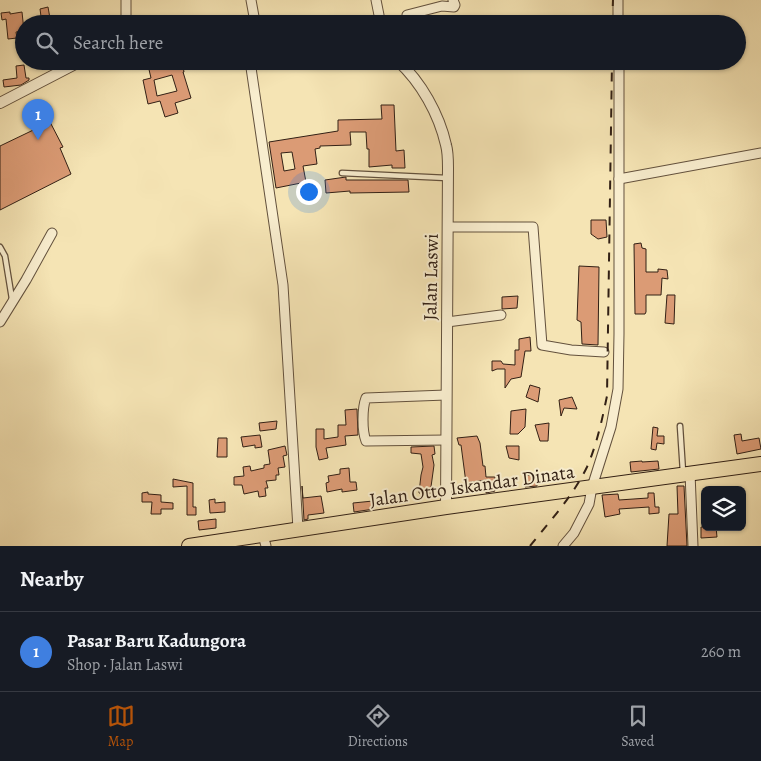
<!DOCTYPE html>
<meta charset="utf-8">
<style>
:root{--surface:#171b24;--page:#20242c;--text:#f1f3f6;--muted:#9ea1a6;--line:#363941;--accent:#b45309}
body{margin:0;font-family:Alegreya,serif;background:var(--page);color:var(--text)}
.controls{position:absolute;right:15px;bottom:15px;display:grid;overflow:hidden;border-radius:8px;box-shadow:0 1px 4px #0004}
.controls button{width:45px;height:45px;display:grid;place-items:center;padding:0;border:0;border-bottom:1px solid var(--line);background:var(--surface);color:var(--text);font:25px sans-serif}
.you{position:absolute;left:308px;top:191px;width:18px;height:18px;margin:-12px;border:4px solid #fff;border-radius:50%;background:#1a73e8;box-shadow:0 0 0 8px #1a73e833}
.badge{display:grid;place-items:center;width:32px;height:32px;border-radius:50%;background:var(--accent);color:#fff;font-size:16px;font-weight:700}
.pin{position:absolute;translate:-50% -41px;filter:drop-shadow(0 1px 2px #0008)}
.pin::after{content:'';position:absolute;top:26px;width:18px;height:15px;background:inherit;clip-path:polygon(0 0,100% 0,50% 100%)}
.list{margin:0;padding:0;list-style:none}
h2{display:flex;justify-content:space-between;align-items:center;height:65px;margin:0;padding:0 20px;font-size:21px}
h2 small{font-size:16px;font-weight:400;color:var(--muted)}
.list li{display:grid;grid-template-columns:32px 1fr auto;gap:15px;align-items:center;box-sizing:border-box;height:80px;padding:0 20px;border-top:1px solid var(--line)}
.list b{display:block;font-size:19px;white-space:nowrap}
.list p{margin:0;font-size:16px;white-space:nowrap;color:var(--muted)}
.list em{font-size:16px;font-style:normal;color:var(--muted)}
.icon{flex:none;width:28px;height:28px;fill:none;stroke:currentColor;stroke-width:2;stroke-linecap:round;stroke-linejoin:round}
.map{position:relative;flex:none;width:761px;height:546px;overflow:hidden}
.search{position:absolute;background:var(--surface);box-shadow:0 1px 4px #0004;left:15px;right:15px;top:15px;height:55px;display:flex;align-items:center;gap:12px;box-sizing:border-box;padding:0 18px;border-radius:28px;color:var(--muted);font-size:19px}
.sheet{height:145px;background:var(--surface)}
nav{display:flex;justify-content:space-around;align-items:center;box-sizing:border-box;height:70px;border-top:1px solid var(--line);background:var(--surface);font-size:14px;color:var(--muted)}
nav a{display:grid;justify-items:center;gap:2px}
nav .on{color:var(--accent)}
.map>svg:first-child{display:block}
.building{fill:#db9b75;stroke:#322015;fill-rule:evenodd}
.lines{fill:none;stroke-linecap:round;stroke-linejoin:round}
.service-casing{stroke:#63513d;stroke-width:7}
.minor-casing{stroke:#63513d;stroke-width:11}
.tertiary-casing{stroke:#63513d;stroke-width:12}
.primary-casing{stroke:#322015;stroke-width:16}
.service{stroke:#f8edce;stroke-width:4.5}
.minor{stroke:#f8edce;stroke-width:9}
.tertiary{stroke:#f8edce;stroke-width:10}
.primary{stroke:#f5e4b4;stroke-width:14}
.rail{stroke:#322015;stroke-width:2;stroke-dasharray:9 9;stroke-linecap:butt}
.labels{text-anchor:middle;stroke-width:4;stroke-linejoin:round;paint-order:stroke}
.street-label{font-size:19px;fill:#322015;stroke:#f8edce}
</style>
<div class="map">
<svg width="761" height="546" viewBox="0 0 761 546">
<rect width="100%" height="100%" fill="#f5e4b4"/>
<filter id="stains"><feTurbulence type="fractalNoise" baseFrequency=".004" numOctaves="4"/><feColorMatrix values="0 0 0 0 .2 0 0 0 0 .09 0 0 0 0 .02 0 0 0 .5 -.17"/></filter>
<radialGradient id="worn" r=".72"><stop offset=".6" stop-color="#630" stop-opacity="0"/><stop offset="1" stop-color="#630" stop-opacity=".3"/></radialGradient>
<g class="building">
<polygon points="48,7 51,24 42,24 40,9"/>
<polygon points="10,12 10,14 22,12 24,31 16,32 17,38 8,39 6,19 2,20 1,13"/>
<path d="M147,61H182L184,72H183L191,98L175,103L178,113L165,117L160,101L148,104L143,80L151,78ZM172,75L177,91L157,96L154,80Z"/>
<polygon points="24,65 26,78 29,78 29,80 21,85 4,87 3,80 17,78 16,66"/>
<path d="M381,105H394L396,151L404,150L405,168H392V165L369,167V149H367L366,132H350L351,145L320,146V148L315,149L317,164L303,166L306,182L276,188L269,142L338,131V120L382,119ZM292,152L295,169L284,171L281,153Z"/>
<polygon points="50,122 63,147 60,148 71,174 0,210 0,146"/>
<polygon points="346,177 346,180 408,180 409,192 350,193 350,191 326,193 325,180"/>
<polygon points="591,220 606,220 607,237 598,239 591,234"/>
<polygon points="641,243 642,248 646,249 646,272 658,272 658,269 667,270 668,279 662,278 661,295 646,295 646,312 645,314 635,314 634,244"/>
<polygon points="579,266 599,267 598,345 582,344 581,322 577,320"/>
<polygon points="667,295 675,295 674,324 665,323"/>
<polygon points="518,296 517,308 502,309 502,297"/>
<polygon points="530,337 531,351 525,351 521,377 511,379 505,388 505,369 497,369 492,371 492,361 501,361 503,364 515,365 515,350 519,350 519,339"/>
<polygon points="530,385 540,388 538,402 526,397"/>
<polygon points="572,397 577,409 564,408 561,416 559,400"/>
<polygon points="357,409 358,435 345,436 346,445 326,448 328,458 319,460 316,447 316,429 324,429 324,439 338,437 338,425 346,425 345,410"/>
<polygon points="526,409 525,427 518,434 510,434 511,411"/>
<polygon points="277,421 276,429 260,431 259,423"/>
<polygon points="549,423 548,441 540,441 535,425"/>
<polygon points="653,427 658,428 657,436 664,436 664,444 657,443 656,450 651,449"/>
<polygon points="741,434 742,441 759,438 761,449 737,454 734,435"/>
<polygon points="260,435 262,447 255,448 255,445 243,447 241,437"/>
<polygon points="477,436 480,443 483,466 485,466 486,477 495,477 495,491 486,493 486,480 466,483 461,445 459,445 457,438"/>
<polygon points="218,438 227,438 227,457 217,457"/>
<polygon points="285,446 287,455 283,456 285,467 278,468 279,475 276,475 276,480 266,481 268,488 265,488 266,496 259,497 258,491 244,494 242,485 234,485 234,477 244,476 243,467 250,466 251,471 264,468 264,465 270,464 268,450"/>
<polygon points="434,446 435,454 432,455 434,465 430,494 419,493 421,475 423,467 421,454 411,453 411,447"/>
<polygon points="506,446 519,446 519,460 509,458"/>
<polygon points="642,461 642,462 658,461 659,469 631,472 630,462"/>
<polygon points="349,468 350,482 356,482 357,490 342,492 342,489 327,492 326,483 329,482 328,476 340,474 340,469"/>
<polygon points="536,474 537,486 525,487 524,476"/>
<polygon points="173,479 193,483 193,507 196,507 196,515 187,515 187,486 173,487"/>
<polygon points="302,486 303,498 321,496 324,513 308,515 308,519 304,520"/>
<polygon points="677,486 684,486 687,546 667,546 669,514 678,514"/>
<polygon points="148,492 148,494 161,495 161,502 173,503 173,509 161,509 161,514 151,514 152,502 142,502 142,493"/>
<polygon points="648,493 654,493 655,507 659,507 659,513 649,514 649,507 619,509 620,514 605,517 602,495 618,494 619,500 648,498"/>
<polygon points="215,499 215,503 225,502 225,512 210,513 209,500"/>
<polygon points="373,501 374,509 354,512 353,503"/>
<polygon points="216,519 216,528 199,530 198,521"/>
<polygon points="701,527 716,527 717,537 701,538"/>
</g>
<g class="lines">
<g class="service-casing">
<g id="service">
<polyline points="342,173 447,178"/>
<polyline points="0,247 5,256 12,299"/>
<polyline points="680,426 683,472"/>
</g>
</g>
<g class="minor-casing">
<g id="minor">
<polyline points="251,0 255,22"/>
<polyline points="376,0 379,15 377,24"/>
<polyline points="618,0 618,24"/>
<polyline points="407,15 442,6 454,7 455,5 453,0"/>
<polyline points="126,24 126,0"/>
<polyline points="250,61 283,285 298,529"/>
<polyline points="619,179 761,153"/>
<polyline points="448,227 533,227 542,345 571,350 604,352"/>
<polyline points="0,322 26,280 52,233"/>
<polyline points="447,322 501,315"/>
<path d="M446,440L366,441C362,431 362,408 366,398L446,395"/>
<polyline points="690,473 693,546"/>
<polyline points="263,535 266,546"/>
<polyline points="563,546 574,533 589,504 592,487 611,427 618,389 619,334 619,61"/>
</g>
</g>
<g class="tertiary-casing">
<g id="tertiary">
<polyline points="232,24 255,22 319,24"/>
<path d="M398,61C421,82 439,114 446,145C448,152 448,161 448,168L446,507"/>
<polyline points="0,103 81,61"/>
</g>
</g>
<g class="primary-casing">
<polyline id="primary" points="189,546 446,507 761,464"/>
</g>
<use href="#service" class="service"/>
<use href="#minor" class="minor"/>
<use href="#tertiary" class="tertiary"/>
<use href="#primary" class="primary"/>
<g class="rail">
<polyline points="612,24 613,0"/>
<path d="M530,546C550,521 573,496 587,467C597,444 602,420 607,396L612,61"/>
</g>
</g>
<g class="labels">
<g class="street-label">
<text transform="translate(430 277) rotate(-89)" y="7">Jalan Laswi</text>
<text transform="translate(472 485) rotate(-8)" y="7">Jalan Otto Iskandar Dinata</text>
</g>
</g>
<rect width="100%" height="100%" filter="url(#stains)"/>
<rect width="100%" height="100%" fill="url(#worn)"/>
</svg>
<div class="controls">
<button><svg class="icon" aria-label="layers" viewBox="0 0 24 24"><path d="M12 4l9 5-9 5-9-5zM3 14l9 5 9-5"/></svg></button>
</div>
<div class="you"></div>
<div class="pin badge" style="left:38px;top:140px;background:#3f7fe0">1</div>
<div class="search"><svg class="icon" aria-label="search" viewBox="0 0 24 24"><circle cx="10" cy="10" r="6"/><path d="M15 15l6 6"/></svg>Search here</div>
</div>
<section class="sheet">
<h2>Nearby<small></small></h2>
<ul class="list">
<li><span class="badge" style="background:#3f7fe0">1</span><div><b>Pasar Baru Kadungora</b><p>Shop · Jalan Laswi</p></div><em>260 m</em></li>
</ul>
</section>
<nav>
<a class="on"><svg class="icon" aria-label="map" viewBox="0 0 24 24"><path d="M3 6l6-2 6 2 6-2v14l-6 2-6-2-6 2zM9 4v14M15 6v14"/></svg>Map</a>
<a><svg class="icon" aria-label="directions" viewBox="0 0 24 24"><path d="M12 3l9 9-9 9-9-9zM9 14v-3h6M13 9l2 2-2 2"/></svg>Directions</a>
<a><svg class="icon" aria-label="saved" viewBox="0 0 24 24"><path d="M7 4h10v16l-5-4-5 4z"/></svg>Saved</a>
</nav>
